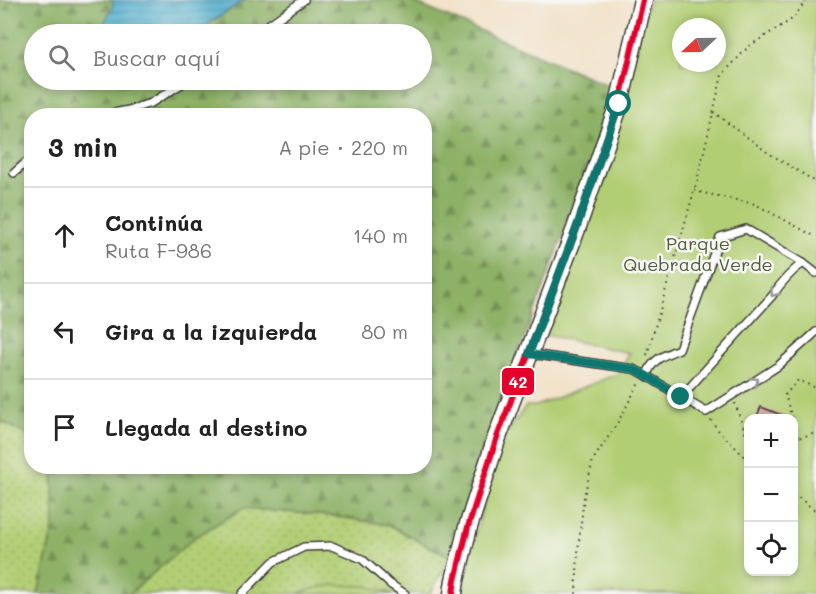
<!DOCTYPE html>
<html lang="es">
<meta charset="utf-8">
<style>
:root{--surface:#fff;--page:#f6f6f6;--text:#222;--muted:#767676;--line:#e0e0e0}
body{margin:0;font-family:Mali,sans-serif;background:var(--page);color:var(--text)}
.controls{position:absolute;right:18px;bottom:18px;display:grid;overflow:hidden;border-radius:12px;box-shadow:0 3px 9px #0003}
.controls button{width:54px;height:54px;display:grid;place-items:center;padding:0;border:0;border-bottom:2px solid var(--line);background:var(--surface);color:var(--text);font:30px sans-serif}
.compass{position:absolute;left:672px;top:18px;width:54px;height:54px;border-radius:50%;background:var(--surface);box-shadow:0 3px 9px #0003;rotate:248deg}
.stop{position:absolute;width:18px;height:18px;margin:-14px;border:4px solid #0f766e;border-radius:50%;background:#fff}
.stop.end{background:#0f766e;border-color:#fff;box-shadow:0 2px 6px #0008}
.list{margin:0;padding:0;list-style:none}
h2{display:flex;justify-content:space-between;align-items:center;height:78px;margin:0;padding:0 24px;font-size:26px}
h2 small{font-size:20px;font-weight:400;color:var(--muted)}
.list li{display:grid;grid-template-columns:39px 1fr auto;gap:18px;align-items:center;box-sizing:border-box;height:96px;padding:0 24px;border-top:2px solid var(--line)}
.list b{display:block;font-size:22px;white-space:nowrap}
.list p{margin:0;font-size:20px;white-space:nowrap;color:var(--muted)}
.list em{font-size:20px;font-style:normal;color:var(--muted)}
.icon{flex:none;width:33px;height:33px;fill:none;stroke:currentColor;stroke-width:2;stroke-linecap:round;stroke-linejoin:round}
.map{position:relative;flex:none;width:816px;height:594px;overflow:hidden}
.search{position:absolute;background:var(--surface);box-shadow:0 3px 9px #0003;left:24px;top:24px;width:408px;height:66px;display:flex;align-items:center;gap:15px;box-sizing:border-box;padding:0 21px;border-radius:33px;color:var(--muted);font-size:22px}
.panel{position:absolute;background:var(--surface);box-shadow:0 3px 9px #0003;left:24px;top:108px;width:408px;height:366px;border-radius:24px}
.map>svg:first-child{display:block}
.grass{fill:url(#grass-dots);stroke:#677548;stroke-width:1.5}
.forest{fill:url(#forest-firs);stroke:#546641;stroke-width:1.5}
.park{fill:#b2ce74;stroke:#677548;stroke-width:1.5;fill-rule:evenodd}
.water{fill:url(#water-rules);stroke:#366575;stroke-width:1.5}
.building{fill:url(#building-hatch)}
.lines{fill:none;stroke-linecap:round;stroke-linejoin:round}
.lane-casing{stroke:#3c3a36;stroke-width:10}
.secondary-casing{stroke:#3c3a36;stroke-width:21}
.path{stroke:#3c3a36;stroke-width:2;stroke-dasharray:1.5 4.5;stroke-linecap:butt}
.lane{stroke:#fff;stroke-width:7}
.secondary{stroke:#fff;stroke-width:18}
.bus-1-casing{stroke:#f6f6f2;stroke-width:10}
.bus-1{stroke:#e4002b;stroke-width:6}
.oneway{stroke:#999}
.route{stroke:#0f766e;stroke-width:8}
.labels{text-anchor:middle;stroke-width:5;stroke-linejoin:round;paint-order:stroke}
.park-label{font-size:18px;fill:#505a3b;stroke:#f6f6f2}
.line-badge{stroke:#f6f6f2;stroke-width:2}
.badge-label{font-size:16px;text-anchor:middle;font-weight:bold;fill:#fff}
</style>
<div class="map">
<svg width="816" height="594" viewBox="0 0 816 594">
<defs>
<pattern id="grass-dots" width="8" height="8" patternUnits="userSpaceOnUse" patternTransform="scale(1.5)"><rect width="8" height="8" fill="#b2ce74"/><path d="M2 2h.1M6 6h.1" fill="none" stroke="#98b064" stroke-width="1.8" stroke-linecap="round"/></pattern>
<pattern id="forest-firs" width="22" height="20" patternUnits="userSpaceOnUse" patternTransform="scale(1.5)"><rect width="22" height="20" fill="#8db166"/><path d="M5 1l3.5 6h-7zM16 11l3.5 6h-7z" fill="#728f53"/></pattern>
<pattern id="water-rules" width="6" height="5" patternUnits="userSpaceOnUse" patternTransform="scale(1.5)"><rect width="6" height="5" fill="#4faece"/><path d="M0 2.5h6" fill="none" stroke="#418da6"/></pattern>
<pattern id="building-hatch" width="6" height="6" patternUnits="userSpaceOnUse" patternTransform="scale(1.5)"><rect width="6" height="6" fill="#d89a8f"/><path d="M-1 1l2-2M0 6l6-6M5 7l2-2" fill="none" stroke="#ae7d74"/></pattern>
</defs>
<rect width="100%" height="100%" fill="#f6f6f2"/>
<filter id="ink" filterUnits="userSpaceOnUse"><feTurbulence type="fractalNoise" baseFrequency=".0167" numOctaves="2"/><feDisplacementMap in="SourceGraphic" scale="12" xChannelSelector="R" yChannelSelector="G"/><feConvolveMatrix kernelMatrix="1 2 1 2 8 2 1 2 1" color-interpolation-filters="sRGB"/></filter>
<filter id="wash" filterUnits="userSpaceOnUse"><feTurbulence type="fractalNoise" baseFrequency=".008" numOctaves="4" result="noise"/><feDisplacementMap in="SourceGraphic" scale="24" xChannelSelector="R" yChannelSelector="G"/><feGaussianBlur stdDeviation="1.35" result="paint"/><feColorMatrix in="noise" values="0 0 0 0 0 0 0 0 0 0 0 0 0 0 0 0 0 1.4 0 .05"/><feComposite in="paint" operator="in"/></filter>
<g filter="url(#wash)">
<rect width="100%" height="100%" fill="#f2e2c9"/>
<g class="grass">
<polygon points="0,420 31,437 32,466 53,467 54,525 38,594 0,594"/>
<polygon points="243,508 333,516 389,525 428,546 451,556 430,594 129,594 195,537"/>
</g>
<polygon class="forest" points="0,0 112,0 114,6 98,34 34,34 34,80 422,80 422,34 193,34 245,0 414,0 415,3 615,88 567,226 487,437 459,540 451,556 428,546 389,525 333,516 243,508 195,537 129,594 38,594 54,525 53,467 424,466 424,116 32,116 31,437 0,420"/>
<g class="park">
<path d="M649,0H816V594H462L473,543L501,441L526,406H536L617,374L630,353L545,335ZM681,27H717V63H681ZM748,418H794V572H748Z"/>
<polygon points="332,585 365,586 395,594 297,594 316,588"/>
</g>
<polygon class="water" points="112,0 245,0 193,34 98,34 113,6"/>
<g id="blocks">
<polygon class="building" points="761,407 789,418 756,418"/>
</g>
</g>
<g filter="url(#ink)">
<use href="#blocks" fill-opacity="0" stroke="#3c3a36" stroke-width="1.5"/>
<g class="lines">
<g class="lane-casing">
<g id="lane">
<polyline points="255,34 304,0"/>
<polyline points="98,116 129,110 151,103 188,80"/>
<polyline points="14,173 32,157"/>
<polyline points="531,354 633,369 642,373 706,412 778,366 816,332"/>
<path d="M647,375C652,359 664,355 679,349L720,237L746,229L803,263"/>
<path d="M681,397L772,296C781,283 790,272 803,263L816,273"/>
<polyline points="242,594 273,562 304,547 332,546 362,559 390,584 405,594"/>
</g>
</g>
<g class="secondary-casing">
<polyline id="secondary" points="453,594 455,580 468,527 496,440 576,229 619,104 643,0"/>
</g>
<g class="path">
<polyline points="713,112 767,152 816,182"/>
<polyline points="694,191 755,204 816,237"/>
<polyline points="647,355 697,181 722,75 749,46 794,18 806,0"/>
<polyline points="735,403 748,440"/>
<polyline points="792,418 785,395 798,380 816,388"/>
<polyline points="711,420 718,430 748,460"/>
<polyline points="794,424 798,438"/>
<polyline points="794,439 816,433"/>
<polyline points="794,494 816,511"/>
<polyline points="576,594 578,551 584,496 593,460 618,422 639,383"/>
</g>
<use href="#lane" class="lane"/>
<use href="#secondary" class="secondary"/>
<g class="bus-1-casing">
<polyline id="bus-1" points="453,594 455,580 468,527 496,440 576,229 619,104 643,0"/>
</g>
<use href="#bus-1" class="bus-1"/>
</g>
<defs><path id="oneway-chevron" d="M-2-3.5L2.5 0L-2 3.5" fill="none" stroke-width="1.6" stroke-linecap="round" stroke-linejoin="round" transform="scale(1.5)"/></defs>
<g class="oneway">
<use href="#oneway-chevron" transform="translate(774 293) rotate(127)"/>
<use href="#oneway-chevron" transform="translate(755 381) rotate(-33)"/>
</g>
</g>
<g class="lines" filter="url(#ink)">
<polyline class="route" points="619,104 576,229 529,354 633,369 642,373 681,397"/>
</g>
<g class="labels">
<g class="park-label">
<text x="698" y="250">Parque<tspan x="698" dy="21">Quebrada Verde</tspan></text>
</g>
</g>
<rect class="line-badge" x="501" y="367" width="34" height="29" rx="6" fill="#e4002b"/>
<g class="badge-label">
<text x="518" y="388">42</text>
</g>
</svg>
<div class="controls">
<button>+</button>
<button>−</button>
<button><svg class="icon" aria-label="locate" viewBox="0 0 24 24"><circle cx="12" cy="12" r="6"/><path d="M12 2v4M12 18v4M2 12h4M18 12h4"/></svg></button>
</div>
<svg class="compass" viewBox="-18 -18 36 36"><path d="M0-13l5 13h-10z" fill="#e53935"/><path d="M0 13l5-13h-10z" fill="#767676"/></svg>
<div class="stop" style="left:619px;top:104px"></div>
<div class="stop end" style="left:681px;top:397px"></div>
<div class="search"><svg class="icon" aria-label="search" viewBox="0 0 24 24"><circle cx="10" cy="10" r="6"/><path d="M15 15l6 6"/></svg>Buscar aquí</div>
<section class="panel">
<h2>3 min<small>A pie · 220 m</small></h2>
<ul class="list">
<li><svg class="icon" aria-label="ahead" viewBox="0 0 24 24"><path d="M12 20V5M6 11l6-6 6 6"/></svg><div><b>Continúa</b><p>Ruta F-986</p></div><em>140 m</em></li>
<li><svg class="icon" aria-label="left" viewBox="0 0 24 24"><path d="M17 20v-9H6M10 6l-5 5 5 5"/></svg><div><b>Gira a la izquierda</b></div><em>80 m</em></li>
<li><svg class="icon" aria-label="arrive" viewBox="0 0 24 24"><path d="M6 21V4h12l-3 4 3 4H6"/></svg><div><b>Llegada al destino</b></div></li>
</ul>
</section>
</div>
